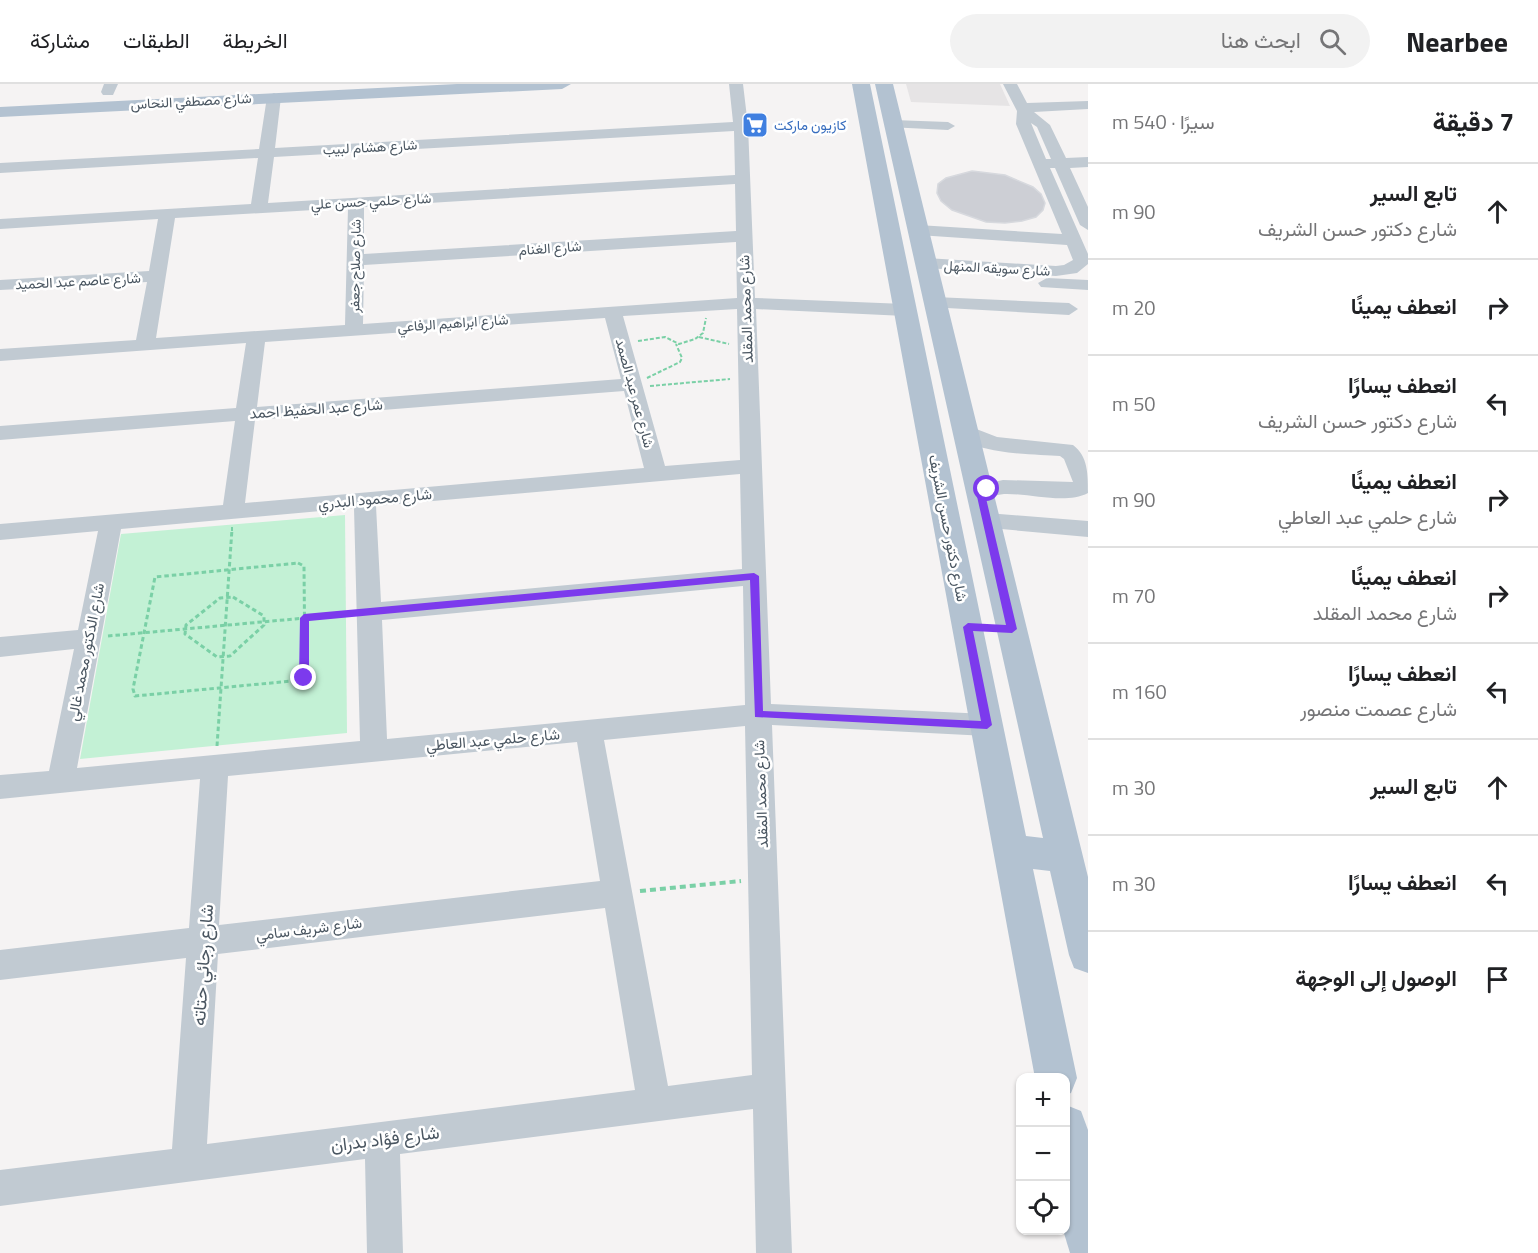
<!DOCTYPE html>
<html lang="ar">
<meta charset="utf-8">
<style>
:root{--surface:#fff;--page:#f2f2f2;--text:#202124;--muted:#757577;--line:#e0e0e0}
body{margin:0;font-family:"Titillium Web",Vazirmatn,sans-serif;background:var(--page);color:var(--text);direction:rtl}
.controls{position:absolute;right:18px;bottom:18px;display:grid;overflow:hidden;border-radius:12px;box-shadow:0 2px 4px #0004}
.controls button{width:54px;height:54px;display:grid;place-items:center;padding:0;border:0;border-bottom:2px solid var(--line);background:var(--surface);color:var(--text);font:30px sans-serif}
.stop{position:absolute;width:18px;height:18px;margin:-14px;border:4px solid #7c3aed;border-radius:50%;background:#fff}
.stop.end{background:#7c3aed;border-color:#fff;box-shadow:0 2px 6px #0008}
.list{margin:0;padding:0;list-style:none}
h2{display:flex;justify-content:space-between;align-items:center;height:78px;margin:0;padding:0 24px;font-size:26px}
h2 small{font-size:20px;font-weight:400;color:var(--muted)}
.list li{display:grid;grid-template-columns:39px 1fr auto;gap:18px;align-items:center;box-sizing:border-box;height:96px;padding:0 24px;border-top:2px solid var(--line)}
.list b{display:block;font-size:22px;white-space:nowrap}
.list p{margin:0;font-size:20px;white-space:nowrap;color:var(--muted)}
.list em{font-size:20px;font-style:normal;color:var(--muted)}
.icon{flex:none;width:33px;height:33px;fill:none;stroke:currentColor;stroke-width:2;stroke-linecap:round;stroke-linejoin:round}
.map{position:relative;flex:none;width:1088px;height:1169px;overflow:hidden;direction:ltr}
header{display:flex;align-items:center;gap:36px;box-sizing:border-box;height:84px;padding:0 30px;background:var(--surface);border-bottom:2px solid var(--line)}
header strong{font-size:28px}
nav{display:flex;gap:33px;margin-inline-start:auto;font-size:21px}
.search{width:420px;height:54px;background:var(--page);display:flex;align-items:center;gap:15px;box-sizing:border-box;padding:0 21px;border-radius:33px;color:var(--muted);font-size:22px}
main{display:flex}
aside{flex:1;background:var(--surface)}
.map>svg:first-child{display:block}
.education{fill:#e6e4e5}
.green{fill:#c3f1d5}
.building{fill:#cdcfd5;stroke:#d7d9de;stroke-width:1.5}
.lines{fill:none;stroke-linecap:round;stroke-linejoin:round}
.path-far2{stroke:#7ad0a6;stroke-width:2;stroke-dasharray:4 2;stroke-linecap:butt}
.path-far1{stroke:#7ad0a6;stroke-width:3;stroke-dasharray:4.5 3;stroke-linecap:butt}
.path{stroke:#7ad0a6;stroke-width:4;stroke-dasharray:6 4;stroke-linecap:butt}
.minor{fill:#c1cad2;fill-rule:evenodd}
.major{fill:#b3c2d1;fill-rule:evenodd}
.route{fill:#7c3aed}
.labels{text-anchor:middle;stroke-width:5;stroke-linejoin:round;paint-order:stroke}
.far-street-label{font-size:14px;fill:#4a5661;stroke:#fff}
.far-shop-label{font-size:14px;fill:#366cbe;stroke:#fff;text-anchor:start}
.street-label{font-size:15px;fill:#4a5661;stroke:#fff}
.near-street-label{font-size:18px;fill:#4a5661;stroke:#fff}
</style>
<header>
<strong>Nearbee</strong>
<div class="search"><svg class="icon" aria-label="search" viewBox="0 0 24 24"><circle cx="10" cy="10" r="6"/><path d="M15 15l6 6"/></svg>ابحث هنا</div>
<nav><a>الخريطة</a><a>الطبقات</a><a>مشاركة</a></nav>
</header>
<main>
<aside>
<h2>7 دقيقة<small>سيرًا · 540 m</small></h2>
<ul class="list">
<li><svg class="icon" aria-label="ahead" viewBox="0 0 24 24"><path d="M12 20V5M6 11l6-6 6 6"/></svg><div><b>تابع السير</b><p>شارع دكتور حسن الشريف</p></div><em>90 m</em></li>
<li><svg class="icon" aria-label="right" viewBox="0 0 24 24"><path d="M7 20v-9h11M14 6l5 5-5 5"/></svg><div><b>انعطف يمينًا</b></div><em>20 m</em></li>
<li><svg class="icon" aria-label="left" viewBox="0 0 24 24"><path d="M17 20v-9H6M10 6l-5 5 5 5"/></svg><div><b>انعطف يسارًا</b><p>شارع دكتور حسن الشريف</p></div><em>50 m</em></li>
<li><svg class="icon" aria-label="right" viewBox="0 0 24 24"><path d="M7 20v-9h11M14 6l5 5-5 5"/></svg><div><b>انعطف يمينًا</b><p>شارع حلمي عبد العاطي</p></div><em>90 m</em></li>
<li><svg class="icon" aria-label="right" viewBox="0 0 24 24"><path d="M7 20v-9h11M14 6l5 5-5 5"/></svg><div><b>انعطف يمينًا</b><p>شارع محمد المقلد</p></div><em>70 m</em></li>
<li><svg class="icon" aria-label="left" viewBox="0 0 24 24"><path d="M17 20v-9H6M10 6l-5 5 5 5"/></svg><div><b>انعطف يسارًا</b><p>شارع عصمت منصور</p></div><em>160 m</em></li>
<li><svg class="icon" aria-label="ahead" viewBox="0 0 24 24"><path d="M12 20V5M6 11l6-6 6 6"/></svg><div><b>تابع السير</b></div><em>30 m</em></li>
<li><svg class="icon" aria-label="left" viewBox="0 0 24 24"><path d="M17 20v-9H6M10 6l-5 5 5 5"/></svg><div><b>انعطف يسارًا</b></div><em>30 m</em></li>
<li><svg class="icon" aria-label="arrive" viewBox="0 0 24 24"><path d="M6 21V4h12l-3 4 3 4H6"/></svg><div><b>الوصول إلى الوجهة</b></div></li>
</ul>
</aside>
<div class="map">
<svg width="1088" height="1169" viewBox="0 0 1088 1169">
<rect width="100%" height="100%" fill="#f5f3f3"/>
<polygon class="education" points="906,0 1000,0 1010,22 911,18"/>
<polygon class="green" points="345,431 347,649 80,675 121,450"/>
<polygon class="building" points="972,87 1005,91 1033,103 1041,110 1045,119 1043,126 1036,133 1022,137 1005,139 986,138 952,126 941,117 937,109 938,100 946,94"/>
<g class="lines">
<g class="path-far2">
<polyline points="699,253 729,260"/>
<polyline points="638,257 665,253 679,260 695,255 703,249 706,234"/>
<polyline points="647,294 680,278 682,274 676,260"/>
<polyline points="650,302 730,295"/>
<polyline points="232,447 232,442"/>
</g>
<g class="path-far1">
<polygon points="298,479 304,482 305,590 302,596 135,612 133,605 155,493"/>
<polygon points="233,513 264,532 264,541 230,572 217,573 185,550 186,541 220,514"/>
<polyline points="108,552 349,530"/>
<polyline points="217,662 232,445"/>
</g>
<polyline class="path" points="640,807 741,797"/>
<g class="minor">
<polygon points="104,0 118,0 113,11 103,11 101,8"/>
<path d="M729,0H743L748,42L755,214L905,220L914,226L905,232L756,225L771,620L987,630L996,633L1000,641L996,649L987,652L772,641L792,1169H756L753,1025L400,1070L403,1169H367L365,1075L0,1122V1086L172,1065L186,874L0,896V866L189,844L200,695L0,715V691L49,687L74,565L0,573V553L78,546L98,447L0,456V440L223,421L235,337L0,356V342L236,324L246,259L0,277V265L136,256L147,198L0,206V196L149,187L158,135L0,145V135L251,120L258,74L0,89V79L259,65L267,13L274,9L281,13L275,64L733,38ZM734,47L735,91L268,119L274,73ZM735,100L736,147L364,170V123ZM348,124L345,241L156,254L175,134ZM736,158L737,214L363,240L364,181ZM737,225L740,376L665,382L623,232ZM605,234L621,295L257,323L265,258ZM624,307L644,384L245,419L255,336ZM740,390L742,485L381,518L376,422ZM354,424L360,657L77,684L121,445ZM743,502L745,621L387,655L382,536ZM745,642L752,991L668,1002L604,656ZM577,658L600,797L219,841L228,692ZM605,824L635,1006L207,1060L218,870Z"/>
<path d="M1003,0H1017L1027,19L1088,17V25L1034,28L1050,41L1066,74L1088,73V83L1070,84L1088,123V146L1080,141L1055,84H1050L1088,170V180L1077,189L1056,192L926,184L917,179L926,174L1056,182L1064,181L1073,176L1067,161L918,151L910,146L918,141L1062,150L1016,40L1017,27ZM1031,39L1037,43L1051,75H1046Z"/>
<polygon points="893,36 948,38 955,42 948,46 888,43 886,40 888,37"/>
<polygon points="1047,194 1088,196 1088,206 1041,203 1038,199"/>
<polygon points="935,213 1069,219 1078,225 1069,231 929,223 926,219 929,215"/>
<path d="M966,341L997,353L1073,361C1088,372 1088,390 1088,409C1065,421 1030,409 1004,410C993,411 984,416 972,413L969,408L972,403L1003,396L1073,398L1064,375L1060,372C1034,370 971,371 956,348L959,343Z"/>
<polygon points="987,429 1088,437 1088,453 979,443 976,437 979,431"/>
</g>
<g class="major">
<polygon points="457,0 571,0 562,5 0,33 0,23"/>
<polygon points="852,0 870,0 1026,752 1043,754 875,0 893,0 1088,793 1088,889 1074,884 1069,871 1050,787 1033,785 1077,994 1071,1009 1066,1011 1066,994 1035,994"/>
<polygon points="1066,1021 1081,1027 1088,1046 1088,1169 1070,1169 1063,1146"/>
</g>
</g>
<polygon class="route" points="987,402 991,405 985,410 1017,545 1012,549 973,547 992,641 987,645 755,633 750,496 309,537 309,594 304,598 299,594 300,534 304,530 754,489 759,492 763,627 981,637 963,543 968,539 1006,541 976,408"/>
<defs>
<g id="supermarket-square" transform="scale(1.35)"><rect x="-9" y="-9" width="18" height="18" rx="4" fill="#3f7fe0" stroke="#fff"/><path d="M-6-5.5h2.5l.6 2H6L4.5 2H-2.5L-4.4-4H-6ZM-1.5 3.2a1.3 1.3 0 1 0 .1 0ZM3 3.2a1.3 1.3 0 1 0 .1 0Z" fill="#fff"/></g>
</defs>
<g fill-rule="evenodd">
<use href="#supermarket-square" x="755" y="41"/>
</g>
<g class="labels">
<g class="far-street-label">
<text transform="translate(191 17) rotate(-3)" y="5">شارع مصطفي النحاس</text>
<text transform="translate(370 63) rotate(-3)" y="5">شارع هشام لبيب</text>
<text transform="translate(371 117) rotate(-3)" y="5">شارع حلمي حسن علي</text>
<text transform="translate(550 164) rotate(-4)" y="5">شارع الغنام</text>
<text transform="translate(355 182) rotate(-89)" y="5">شارع صلاح جعفر</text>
<text transform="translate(997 184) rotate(3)" y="5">شارع سويقه المنهل</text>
<text transform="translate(78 197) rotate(-3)" y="5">شارع عاصم عبد الحميد</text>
<text transform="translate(453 239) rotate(-4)" y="5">شارع ابراهيم الرفاعي</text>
<text transform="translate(635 309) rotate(75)" y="5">شارع عمر عبد الصمد</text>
</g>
<g class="far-shop-label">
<text x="774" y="46">كازيون ماركت</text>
</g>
<g class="street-label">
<text transform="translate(746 225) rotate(-92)" y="5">شارع محمد المقلد</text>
<text transform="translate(316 325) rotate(-4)" y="5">شارع عبد الحفيظ احمد</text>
<text transform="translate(375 415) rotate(-5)" y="5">شارع محمود البدري</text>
<text transform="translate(948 444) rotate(79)" y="5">شارع دكتور حسن الشريف</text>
<text transform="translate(86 568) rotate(-79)" y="5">شارع الدكتور محمد غالي</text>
<text transform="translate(493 656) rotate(-5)" y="5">شارع حلمي عبد العاطي</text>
<text transform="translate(761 710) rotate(-92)" y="5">شارع محمد المقلد</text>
<text transform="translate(309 845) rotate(-7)" y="5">شارع شريف سامي</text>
</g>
<g class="near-street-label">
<text transform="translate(203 881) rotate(-86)" y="6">شارع رجائي حتاته</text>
<text transform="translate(385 1055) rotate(-7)" y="6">شارع فؤاد بدران</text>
</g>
</g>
</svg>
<div class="controls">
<button>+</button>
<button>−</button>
<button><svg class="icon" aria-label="locate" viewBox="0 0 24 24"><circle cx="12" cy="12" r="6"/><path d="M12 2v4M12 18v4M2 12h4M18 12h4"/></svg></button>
</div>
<div class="stop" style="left:987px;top:405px"></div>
<div class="stop end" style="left:304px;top:594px"></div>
</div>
</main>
